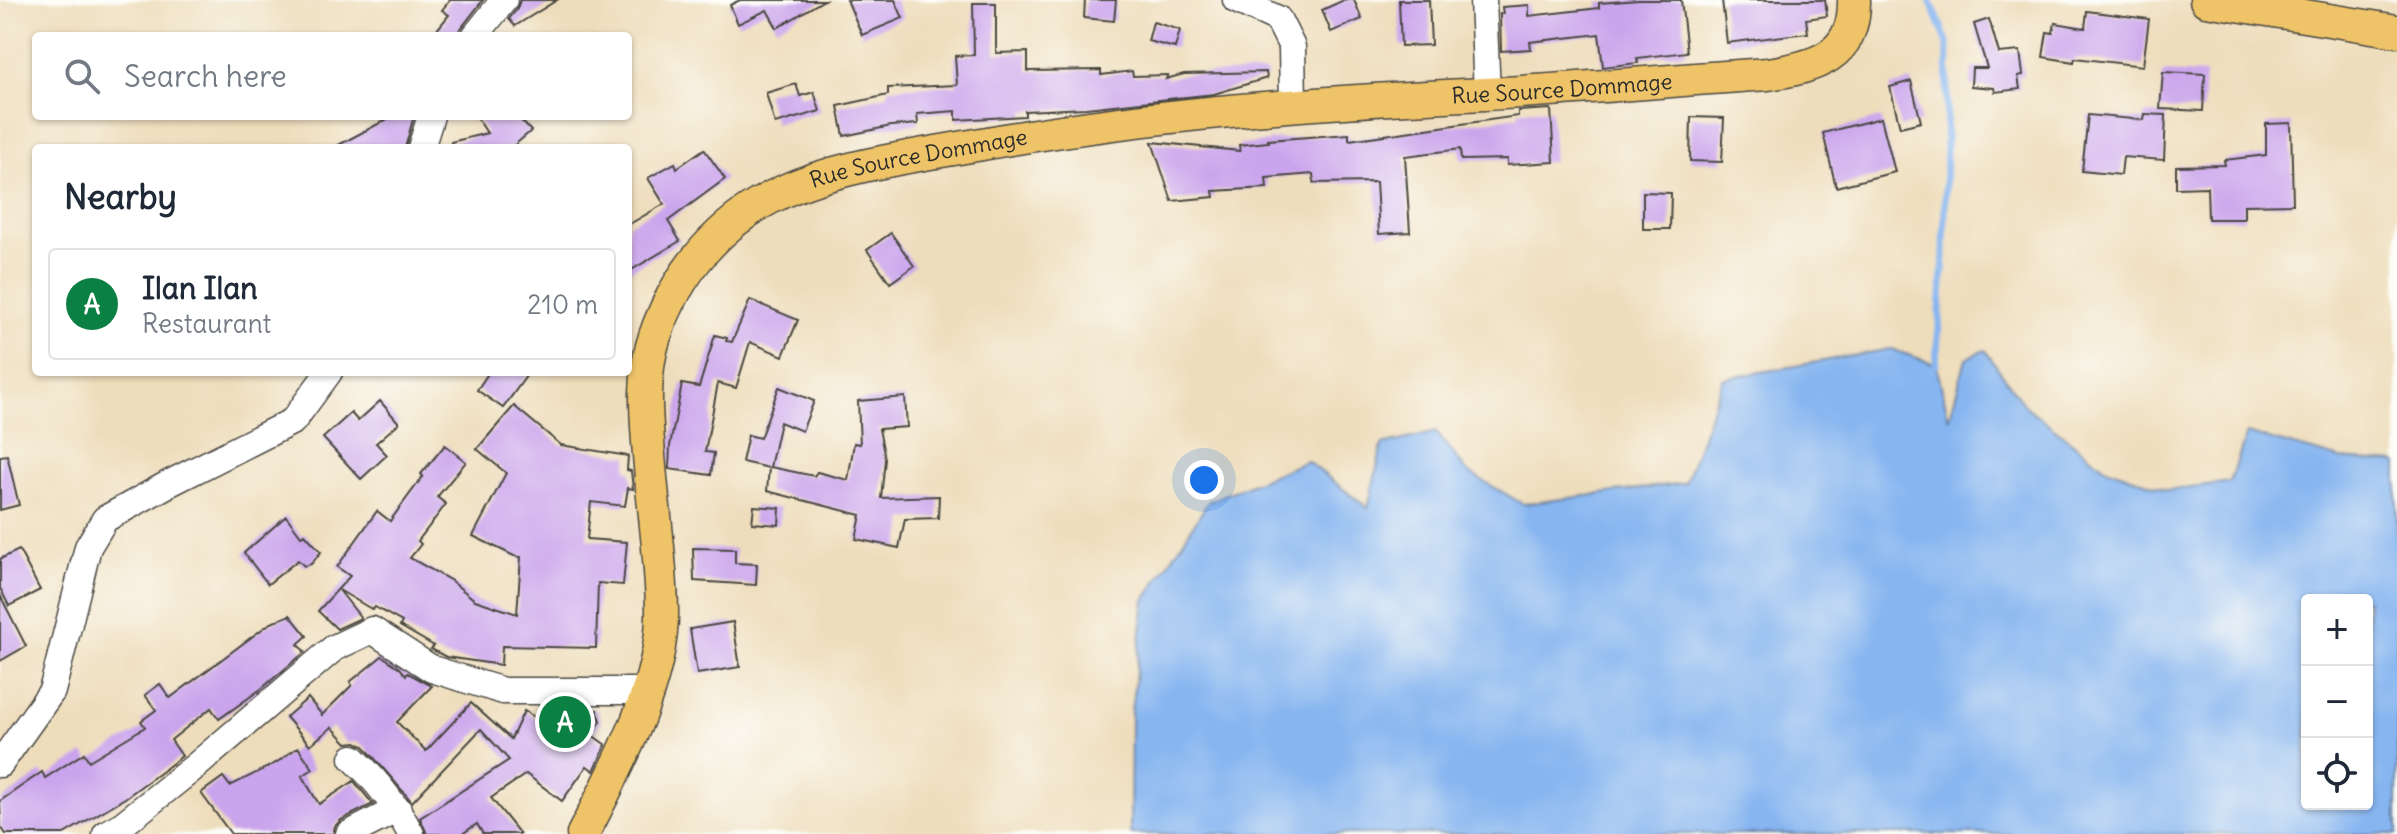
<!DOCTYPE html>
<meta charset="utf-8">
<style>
:root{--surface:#fff;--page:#f2f2f3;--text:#1f2937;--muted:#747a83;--line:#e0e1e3;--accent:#0b8043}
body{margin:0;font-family:Delius,sans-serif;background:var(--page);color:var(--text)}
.controls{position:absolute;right:24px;bottom:24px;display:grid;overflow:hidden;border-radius:8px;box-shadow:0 2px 6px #0004}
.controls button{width:72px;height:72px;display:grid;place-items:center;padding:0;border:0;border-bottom:2px solid var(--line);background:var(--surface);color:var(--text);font:40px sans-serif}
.you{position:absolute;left:1204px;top:480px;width:28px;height:28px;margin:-20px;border:6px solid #fff;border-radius:50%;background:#1a73e8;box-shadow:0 0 0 12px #1a73e833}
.badge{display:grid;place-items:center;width:52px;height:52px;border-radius:50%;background:var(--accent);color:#fff;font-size:26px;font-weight:700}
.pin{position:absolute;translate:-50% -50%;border:4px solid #fff;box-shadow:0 2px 8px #0006}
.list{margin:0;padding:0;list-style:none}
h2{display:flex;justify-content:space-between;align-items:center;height:104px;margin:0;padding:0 32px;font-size:34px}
h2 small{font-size:26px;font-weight:400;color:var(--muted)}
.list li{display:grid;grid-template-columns:52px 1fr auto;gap:24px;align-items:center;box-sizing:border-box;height:112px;margin:0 16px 16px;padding:0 16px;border:2px solid var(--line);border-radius:8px}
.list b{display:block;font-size:30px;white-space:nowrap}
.list p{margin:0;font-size:26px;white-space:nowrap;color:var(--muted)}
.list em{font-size:26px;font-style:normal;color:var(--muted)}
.icon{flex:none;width:44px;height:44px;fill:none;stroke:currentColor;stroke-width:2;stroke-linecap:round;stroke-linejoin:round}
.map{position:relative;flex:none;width:2397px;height:834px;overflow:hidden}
.search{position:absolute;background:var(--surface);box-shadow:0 2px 6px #0004;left:32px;top:32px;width:600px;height:88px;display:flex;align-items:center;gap:20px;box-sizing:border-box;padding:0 28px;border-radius:8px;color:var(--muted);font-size:30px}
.panel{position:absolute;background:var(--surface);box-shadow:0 2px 6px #0004;left:32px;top:144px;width:600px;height:232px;border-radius:8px}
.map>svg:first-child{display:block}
.water{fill:#86b5f0;stroke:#58708e;stroke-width:2;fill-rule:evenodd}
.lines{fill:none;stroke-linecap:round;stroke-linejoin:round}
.stream{stroke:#86b5f0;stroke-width:7}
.building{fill:#caa4ec}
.minor-casing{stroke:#484641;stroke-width:29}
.major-casing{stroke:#484641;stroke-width:35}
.minor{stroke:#fff;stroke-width:26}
.major{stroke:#efc469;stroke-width:32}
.labels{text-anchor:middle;stroke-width:8;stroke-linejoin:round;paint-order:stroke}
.street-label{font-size:22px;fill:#2b2b2b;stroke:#fdfcf7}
</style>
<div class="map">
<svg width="2397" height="834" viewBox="0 0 2397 834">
<rect width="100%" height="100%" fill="#fdfcf7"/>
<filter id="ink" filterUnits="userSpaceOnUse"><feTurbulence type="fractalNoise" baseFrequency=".0125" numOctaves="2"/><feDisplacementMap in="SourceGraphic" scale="16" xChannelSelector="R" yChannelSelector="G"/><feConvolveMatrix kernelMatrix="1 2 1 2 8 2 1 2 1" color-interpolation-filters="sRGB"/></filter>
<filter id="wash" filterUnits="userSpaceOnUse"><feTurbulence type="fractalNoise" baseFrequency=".006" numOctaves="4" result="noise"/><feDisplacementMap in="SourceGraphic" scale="32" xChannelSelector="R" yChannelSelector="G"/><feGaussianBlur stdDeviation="1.8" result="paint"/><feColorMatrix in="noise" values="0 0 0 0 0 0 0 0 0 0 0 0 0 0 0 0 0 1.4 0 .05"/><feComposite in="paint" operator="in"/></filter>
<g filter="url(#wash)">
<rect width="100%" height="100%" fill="#edb"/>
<path class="water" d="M1890,349L1936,364L1949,419L1966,358L1985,350L2024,405L2104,467L2167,490L2230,482L2247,433L2341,459L2397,463V834H1130L1131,711L1145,600L1209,501L1307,461L1368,508L1382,445L1436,432L1468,472L1523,504L1685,483L1723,379ZM2307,600H2367V804H2307Z"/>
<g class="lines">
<polyline class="stream" points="1930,0 1948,44 1944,257 1936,364"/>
</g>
<g id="blocks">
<g class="building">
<polygon points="450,0 483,0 455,36 432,36 449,15 442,10"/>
<polygon points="520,0 557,0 515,26 509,19 517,9"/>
<polygon points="740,0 824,0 777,28 767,10 738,24 730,5"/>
<polygon points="847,0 895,0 903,18 862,35"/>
<polygon points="1085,0 1116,0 1114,21 1084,18"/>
<polygon points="1344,0 1354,0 1362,19 1331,32 1322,10"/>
<polygon points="1399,0 1429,0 1431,45 1401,46"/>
<polygon points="1639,0 1681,0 1687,52 1637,58 1638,63 1603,67 1599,34 1530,42 1531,49 1501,51 1500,14 1503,14 1502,7 1529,5 1529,16 1599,8 1599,3"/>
<polygon points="1722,0 1825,0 1827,16 1806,19 1808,33 1727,43"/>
<polygon points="973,3 996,3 996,53 1028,52 1028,71 1101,70 1101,75 1132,71 1133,76 1168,75 1166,79 1184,74 1266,72 1267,78 1214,94 1086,108 1025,111 1025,116 956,120 956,111 917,114 918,124 891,126 844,136 838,106 888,95 888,88 957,85 955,56 974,55"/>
<polygon points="2087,11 2149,19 2143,66 2075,58 2074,62 2043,57 2047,32 2053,33 2055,23 2085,28"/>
<polygon points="1989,19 1999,53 2020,51 2023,75 2018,76 2020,89 1995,92 1994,88 1971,86 1972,68 1987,68 1974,24"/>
<polygon points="1153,22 1180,30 1175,48 1148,41"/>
<polygon points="2163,72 2205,74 2203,111 2160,109"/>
<polygon points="1911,81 1921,122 1900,127 1890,87"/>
<polygon points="796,84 800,96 814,92 820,111 775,124 766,93"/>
<polygon points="1551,109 1554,162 1507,165 1507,159 1461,160 1460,149 1405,156 1410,232 1379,234 1376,182 1314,183 1313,174 1266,178 1267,188 1213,191 1214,197 1172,201 1152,142 1240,151 1239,145 1269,142 1268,140 1349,134 1349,140 1518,116 1518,111"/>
<polygon points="2145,114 2166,115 2164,160 2123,157 2121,175 2082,171 2088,115 2144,120"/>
<polygon points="393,116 414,116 405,148 333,148"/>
<polygon points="476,116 517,116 531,131 511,148 452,148 451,142 487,133"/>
<polygon points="1691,117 1724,118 1722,162 1690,161"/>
<polygon points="1881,118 1895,172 1836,187 1823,133"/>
<polygon points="2291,123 2293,204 2244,205 2244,219 2208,219 2207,187 2176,188 2176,166 2225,165 2224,160 2266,155 2266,124"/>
<polygon points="704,149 725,179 668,221 680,241 628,272 628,225 664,204 648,178 675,163 677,168"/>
<polygon points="1643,192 1671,193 1670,229 1643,229"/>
<polygon points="891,233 914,266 890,283 867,250"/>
<polygon points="750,300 798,320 783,356 750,342 736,388 718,383 705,452 714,453 711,475 669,469 670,446 682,384 699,387 715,335 727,338 726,341 732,342"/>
<polygon points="489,372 529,372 503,408 477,390"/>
<polygon points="779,387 814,401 802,431 780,422 770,467 814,476 817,472 848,480 854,443 860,444 858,401 905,397 907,427 879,429 885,459 881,498 939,496 938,518 905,519 899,548 856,539 861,515 767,491 769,468 742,462 748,435 760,438"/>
<polygon points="380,401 399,423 376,443 387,455 361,479 323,438 351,413 358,421"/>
<polygon points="514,406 561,445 628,456 627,470 631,471 633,489 628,488 625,506 591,502 587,539 627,542 623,585 598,583 596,648 502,646 501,665 446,657 431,649 434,646 400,626 402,622 375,607 373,610 339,590 361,618 337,629 318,611 350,576 337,567 377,511 390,521 423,476 421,474 445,445 466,462 437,497 446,504 418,541 421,544 410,558 450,580 475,600 517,614 521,557 514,556 473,536 506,473 477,449"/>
<polygon points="7,455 19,505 0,510 0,456"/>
<polygon points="754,506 780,508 779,525 752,523"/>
<polygon points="286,516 301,536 305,534 321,552 311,564 304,566 298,560 268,584 244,553"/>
<polygon points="693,548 735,549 735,563 757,564 756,585 694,581"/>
<polygon points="19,550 40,590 9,606 0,588 0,559"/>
<polygon points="0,595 26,646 0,661"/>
<polygon points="290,615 307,636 298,644 305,652 261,689 219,719 211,708 171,740 182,756 165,769 125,798 64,834 6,834 1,827 0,801 42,772 45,778 84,753 89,761 145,727 141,721 156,710 145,695 160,684 170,698 269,624"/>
<polygon points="733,622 740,667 697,674 690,629"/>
<polygon points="382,656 400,668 406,675 408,673 432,686 397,722 426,751 471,703 511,739 524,711 545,723 555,707 597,710 601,721 592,735 606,745 594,771 587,766 562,801 526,774 491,798 520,834 483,834 477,824 462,834 427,834 420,818 509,760 481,729 412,802 364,746 356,742 347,743 332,727 310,745 286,717 308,698 322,715 352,685 350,682"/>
<polygon points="298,747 313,769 302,776 319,804 354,781 373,804 341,820 335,826 333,834 231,834 201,793 223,777 230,786 276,763"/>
</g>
</g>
</g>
<g filter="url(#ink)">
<use href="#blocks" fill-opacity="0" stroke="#484641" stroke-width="2"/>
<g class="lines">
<g class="minor-casing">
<g id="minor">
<polyline points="1236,0 1278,19 1292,47 1293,104"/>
<polyline points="1483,0 1487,94"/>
<polyline points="475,36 504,0"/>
<polyline points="421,148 431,116"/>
<path d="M353,758C377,781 396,805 411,834"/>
<polyline points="0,764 52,691 88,547 105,519 170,483 293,421 329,372"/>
<polyline points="106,834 122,825 197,765 334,648 372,630 432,669 503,691 648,691"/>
<polyline points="349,834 398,809"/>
</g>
</g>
<g class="major-casing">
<g id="major">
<polyline points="2206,0 2397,31"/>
<path id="s1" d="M583,834C616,770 664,682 662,609C661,558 653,506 649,455C646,416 642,374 655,336C677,272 720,221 782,192C837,166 921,155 982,144C1148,114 1317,102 1485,94C1580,89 1674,80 1768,74C1815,67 1855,57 1854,0"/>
</g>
</g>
<use href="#minor" class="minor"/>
<use href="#major" class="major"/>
</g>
</g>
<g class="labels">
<g class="street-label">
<text dy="8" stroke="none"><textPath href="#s1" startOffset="1502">Rue Source Dommage</textPath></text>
<text dy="8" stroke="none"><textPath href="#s1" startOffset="854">Rue Source Dommage</textPath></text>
</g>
</g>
</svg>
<div class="controls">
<button>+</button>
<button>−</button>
<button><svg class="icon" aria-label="locate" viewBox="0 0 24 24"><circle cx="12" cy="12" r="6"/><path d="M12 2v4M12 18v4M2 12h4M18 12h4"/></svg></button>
</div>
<div class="you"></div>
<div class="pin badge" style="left:565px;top:722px">A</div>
<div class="search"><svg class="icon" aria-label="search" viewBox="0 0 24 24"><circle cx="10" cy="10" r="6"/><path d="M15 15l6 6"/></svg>Search here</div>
<section class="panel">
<h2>Nearby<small></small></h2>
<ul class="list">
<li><span class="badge">A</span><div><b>Ilan Ilan</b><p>Restaurant</p></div><em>210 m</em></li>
</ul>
</section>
</div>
